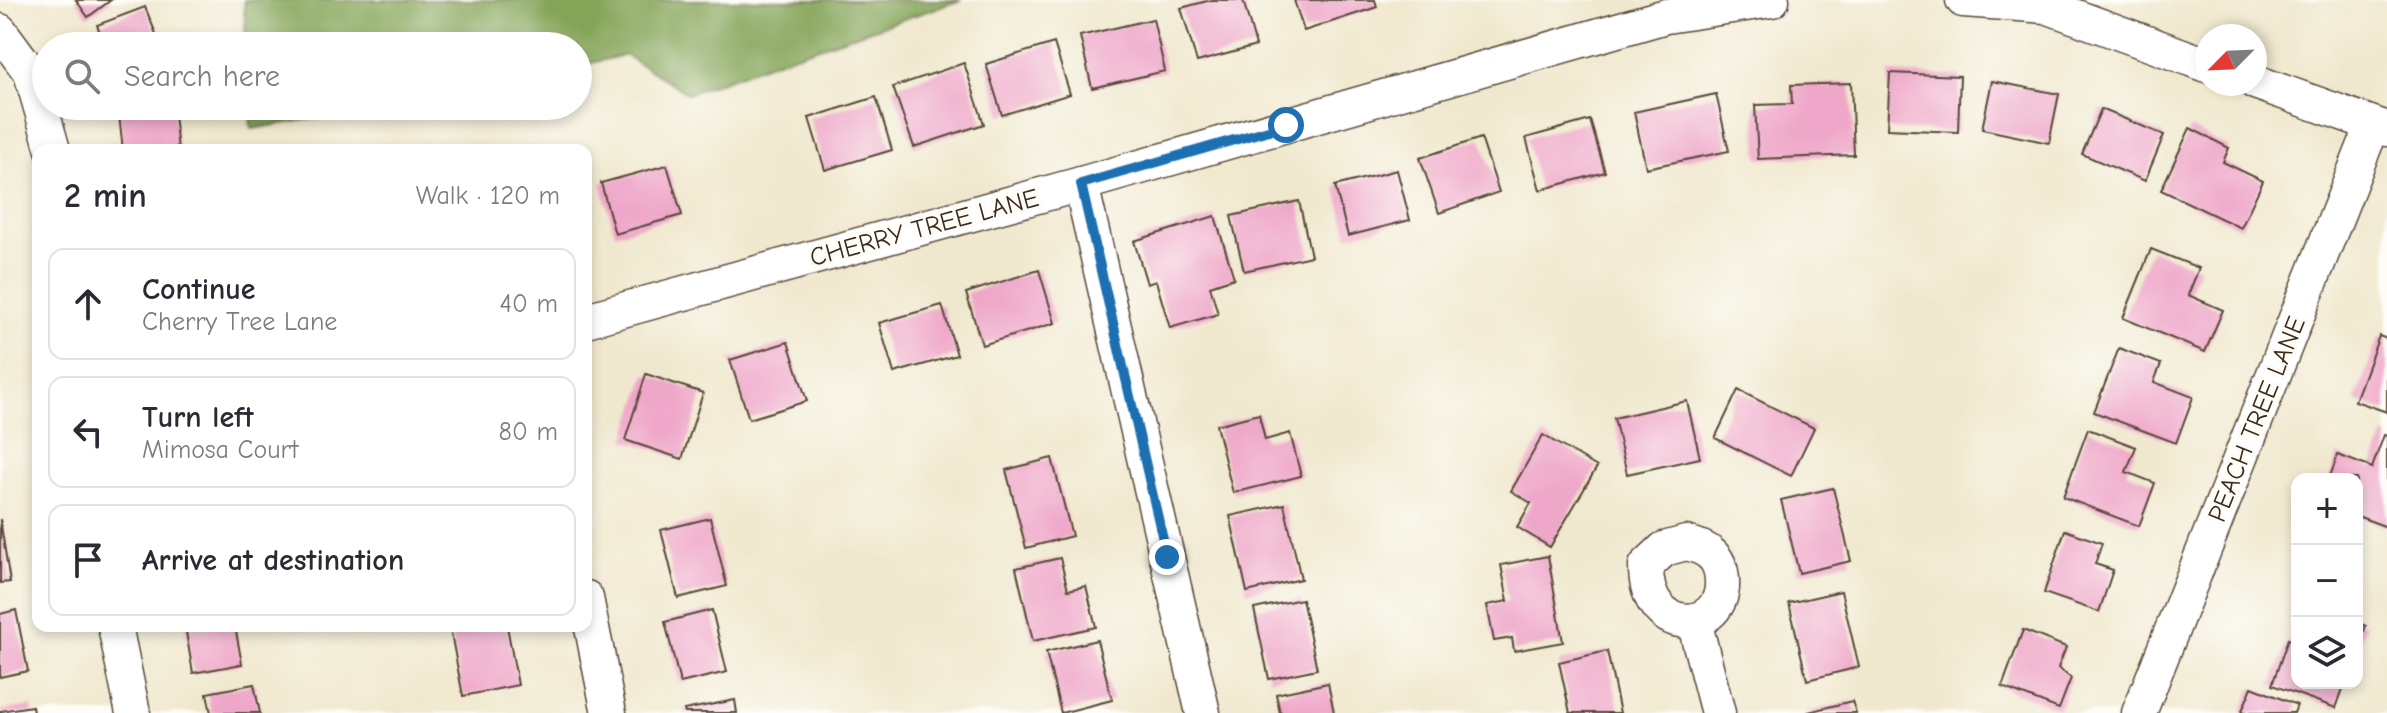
<!DOCTYPE html>
<meta charset="utf-8">
<style>
:root{--surface:#fff;--page:#f7f7f7;--text:#2b2b33;--muted:#7c7c81;--line:#e1e1e2}
body{margin:0;font-family:"Comic Neue",sans-serif;background:var(--page);color:var(--text)}
.controls{position:absolute;right:24px;bottom:24px;display:grid;overflow:hidden;border-radius:16px;box-shadow:0 4px 12px #0003}
.controls button{width:72px;height:72px;display:grid;place-items:center;padding:0;border:0;border-bottom:2px solid var(--line);background:var(--surface);color:var(--text);font:40px sans-serif}
.compass{position:absolute;left:2195px;top:24px;width:72px;height:72px;border-radius:50%;background:var(--surface);box-shadow:0 4px 12px #0003;rotate:246deg}
.stop{position:absolute;width:24px;height:24px;margin:-18px;border:6px solid #1f6fb2;border-radius:50%;background:#fff}
.stop.end{background:#1f6fb2;border-color:#fff;box-shadow:0 2px 8px #0008}
.list{margin:0;padding:0;list-style:none}
h2{display:flex;justify-content:space-between;align-items:center;height:104px;margin:0;padding:0 32px;font-size:34px}
h2 small{font-size:26px;font-weight:400;color:var(--muted)}
.list li{display:grid;grid-template-columns:52px 1fr auto;gap:24px;align-items:center;box-sizing:border-box;height:112px;margin:0 16px 16px;padding:0 16px;border:2px solid var(--line);border-radius:16px}
.list b{display:block;font-size:30px;white-space:nowrap}
.list p{margin:0;font-size:26px;white-space:nowrap;color:var(--muted)}
.list em{font-size:26px;font-style:normal;color:var(--muted)}
.icon{flex:none;width:44px;height:44px;fill:none;stroke:currentColor;stroke-width:2;stroke-linecap:round;stroke-linejoin:round}
.map{position:relative;flex:none;width:2387px;height:713px;overflow:hidden}
.search{position:absolute;background:var(--surface);box-shadow:0 4px 12px #0003;left:32px;top:32px;width:560px;height:88px;display:flex;align-items:center;gap:20px;box-sizing:border-box;padding:0 28px;border-radius:44px;color:var(--muted);font-size:30px}
.panel{position:absolute;background:var(--surface);box-shadow:0 4px 12px #0003;left:32px;top:144px;width:560px;height:488px;border-radius:16px}
.map>svg:first-child{display:block}
.forest{fill:#84a459;stroke:#60673c;stroke-width:2}
.building{fill:#efa7c9}
.lines{fill:none;stroke-linecap:round;stroke-linejoin:round}
.minor-casing{stroke:#564638;stroke-width:37}
.minor{stroke:#fff;stroke-width:34}
.route{stroke:#1f6fb2;stroke-width:10}
.labels{text-anchor:middle;stroke-width:8;stroke-linejoin:round;paint-order:stroke}
.street-label{font-size:26px;fill:#3b2a1e;stroke:#fdfcf7}
</style>
<div class="map">
<svg width="2387" height="713" viewBox="0 0 2387 713">
<rect width="100%" height="100%" fill="#fdfcf7"/>
<filter id="ink" filterUnits="userSpaceOnUse"><feTurbulence type="fractalNoise" baseFrequency=".0125" numOctaves="2"/><feDisplacementMap in="SourceGraphic" scale="16" xChannelSelector="R" yChannelSelector="G"/><feConvolveMatrix kernelMatrix="1 2 1 2 8 2 1 2 1" color-interpolation-filters="sRGB"/></filter>
<filter id="wash" filterUnits="userSpaceOnUse"><feTurbulence type="fractalNoise" baseFrequency=".006" numOctaves="4" result="noise"/><feDisplacementMap in="SourceGraphic" scale="32" xChannelSelector="R" yChannelSelector="G"/><feGaussianBlur stdDeviation="1.8" result="paint"/><feColorMatrix in="noise" values="0 0 0 0 0 0 0 0 0 0 0 0 0 0 0 0 0 1.4 0 .05"/><feComposite in="paint" operator="in"/></filter>
<g filter="url(#wash)">
<rect width="100%" height="100%" fill="#f0e8ce"/>
<g class="forest">
<polygon points="244,0 961,0 768,64 688,94 625,55 578,66 578,46 246,46"/>
<polygon points="250,106 391,106 251,129"/>
</g>
<g id="blocks">
<g class="building">
<polygon points="76,0 111,0 88,17"/>
<polygon points="1211,0 1243,0 1256,46 1197,62 1181,8"/>
<polygon points="1294,0 1375,0 1377,7 1304,31"/>
<polygon points="145,7 161,46 105,46 97,25"/>
<polygon points="1153,19 1165,71 1092,88 1080,36"/>
<polygon points="1054,43 1070,94 1002,115 986,64"/>
<polygon points="964,63 984,124 914,147 893,87"/>
<polygon points="1890,73 1960,76 1958,132 1887,129"/>
<polygon points="1992,81 2059,94 2049,143 1982,129"/>
<polygon points="1851,83 1854,155 1758,159 1755,105 1792,104 1791,85"/>
<polygon points="1716,94 1729,151 1646,168 1634,112"/>
<polygon points="876,97 892,150 825,170 809,118"/>
<polygon points="118,106 173,106 178,150 123,150"/>
<polygon points="2101,109 2164,135 2145,181 2082,154"/>
<polygon points="1590,120 1605,172 1540,190 1526,138"/>
<polygon points="2190,128 2229,148 2223,162 2263,181 2241,228 2161,190"/>
<polygon points="1481,138 1499,192 1439,213 1420,158"/>
<polygon points="667,165 682,215 615,234 601,183"/>
<polygon points="1397,170 1410,220 1348,236 1335,186"/>
<polygon points="1299,201 1311,256 1244,271 1231,216"/>
<polygon points="1215,216 1234,278 1210,286 1218,314 1170,328 1156,281 1147,284 1134,241"/>
<polygon points="2151,249 2199,268 2188,295 2223,310 2205,352 2123,318"/>
<polygon points="1039,270 1055,323 982,345 966,293"/>
<polygon points="942,305 957,355 894,373 879,323"/>
<polygon points="2379,336 2387,339 2387,412 2355,401"/>
<polygon points="788,342 807,401 749,419 730,360"/>
<polygon points="2119,348 2161,364 2154,382 2193,397 2176,443 2094,412"/>
<polygon points="646,374 703,393 682,459 625,440"/>
<polygon points="1738,390 1814,428 1791,476 1715,438"/>
<polygon points="1687,401 1700,458 1627,474 1614,418"/>
<polygon points="1259,414 1265,440 1290,433 1301,476 1233,493 1216,425"/>
<polygon points="2088,429 2136,447 2126,472 2155,483 2139,526 2063,497"/>
<polygon points="1543,435 1597,467 1550,547 1517,527 1531,503 1511,491"/>
<polygon points="2384,435 2387,436 2387,527 2357,516 2357,479 2329,479 2338,455 2372,468"/>
<polygon points="1052,458 1072,536 1026,548 1006,470"/>
<polygon points="1833,488 1851,561 1799,573 1781,500"/>
<polygon points="1284,504 1301,579 1247,592 1230,516"/>
<polygon points="710,518 727,586 678,598 661,530"/>
<polygon points="0,519 10,582 0,583"/>
<polygon points="2065,530 2102,543 2095,564 2113,570 2099,612 2044,593"/>
<polygon points="1548,556 1563,642 1514,651 1512,638 1494,641 1487,605 1508,601 1501,565"/>
<polygon points="1060,558 1068,590 1086,586 1096,627 1033,641 1016,568"/>
<polygon points="1841,591 1859,667 1807,680 1789,603"/>
<polygon points="1302,599 1317,669 1269,679 1254,609"/>
<polygon points="16,610 28,671 0,677 0,614"/>
<polygon points="712,610 727,672 680,683 665,622"/>
<polygon points="2357,622 2366,626 2357,649"/>
<polygon points="185,626 235,626 242,664 193,673"/>
<polygon points="460,626 507,626 518,685 463,696 450,628"/>
<polygon points="2023,630 2066,647 2058,668 2071,678 2059,709 2002,687"/>
<polygon points="2288,639 2297,642 2297,683 2345,683 2336,708 2272,685"/>
<polygon points="1097,640 1112,700 1061,713 1046,652"/>
<polygon points="1607,651 1620,713 1570,713 1559,662"/>
<polygon points="1328,683 1334,713 1280,713 1276,694"/>
<polygon points="254,684 260,713 211,713 207,693"/>
<polygon points="2252,687 2297,705 2294,713 2241,713"/>
<polygon points="735,700 737,713 685,713 684,710"/>
<polygon points="1852,701 1856,713 1808,713 1808,712"/>
<polygon points="32,706 33,713 0,713 0,711"/>
</g>
</g>
</g>
<g filter="url(#ink)">
<use href="#blocks" fill-opacity="0" stroke="#564638" stroke-width="2"/>
<g class="lines">
<g class="minor-casing">
<g id="minor">
<polyline points="1963,0 2046,6 2207,65"/>
<polyline points="0,31 31,73 53,150"/>
<polyline points="2255,82 2387,129"/>
<polyline points="1081,184 1203,713"/>
<polyline points="586,320 1081,184 1666,16 1772,0"/>
<path d="M1686,543C1703,547 1717,553 1721,572C1733,634 1645,642 1646,566L1664,549Z"/>
<polyline points="586,598 609,713"/>
<polyline points="1694,621 1718,713"/>
<polyline points="115,626 133,713"/>
<polyline points="2139,713 2373,125"/>
</g>
</g>
<use href="#minor" class="minor"/>
</g>
</g>
<g class="lines" filter="url(#ink)">
<polyline class="route" points="1167,557 1081,184 1286,125"/>
</g>
<g class="labels">
<g class="street-label">
<text transform="translate(924 227) rotate(-15)" y="9">CHERRY TREE LANE</text>
<text transform="translate(2256 419) rotate(-68)" y="9">PEACH TREE LANE</text>
</g>
</g>
</svg>
<div class="controls">
<button>+</button>
<button>−</button>
<button><svg class="icon" aria-label="layers" viewBox="0 0 24 24"><path d="M12 4l9 5-9 5-9-5zM3 14l9 5 9-5"/></svg></button>
</div>
<svg class="compass" viewBox="-18 -18 36 36"><path d="M0-13l5 13h-10z" fill="#e53935"/><path d="M0 13l5-13h-10z" fill="#7c7c81"/></svg>
<div class="stop" style="left:1286px;top:125px"></div>
<div class="stop end" style="left:1167px;top:557px"></div>
<div class="search"><svg class="icon" aria-label="search" viewBox="0 0 24 24"><circle cx="10" cy="10" r="6"/><path d="M15 15l6 6"/></svg>Search here</div>
<section class="panel">
<h2>2 min<small>Walk · 120 m</small></h2>
<ul class="list">
<li><svg class="icon" aria-label="ahead" viewBox="0 0 24 24"><path d="M12 20V5M6 11l6-6 6 6"/></svg><div><b>Continue</b><p>Cherry Tree Lane</p></div><em>40 m</em></li>
<li><svg class="icon" aria-label="left" viewBox="0 0 24 24"><path d="M17 20v-9H6M10 6l-5 5 5 5"/></svg><div><b>Turn left</b><p>Mimosa Court</p></div><em>80 m</em></li>
<li><svg class="icon" aria-label="arrive" viewBox="0 0 24 24"><path d="M6 21V4h12l-3 4 3 4H6"/></svg><div><b>Arrive at destination</b></div></li>
</ul>
</section>
</div>
